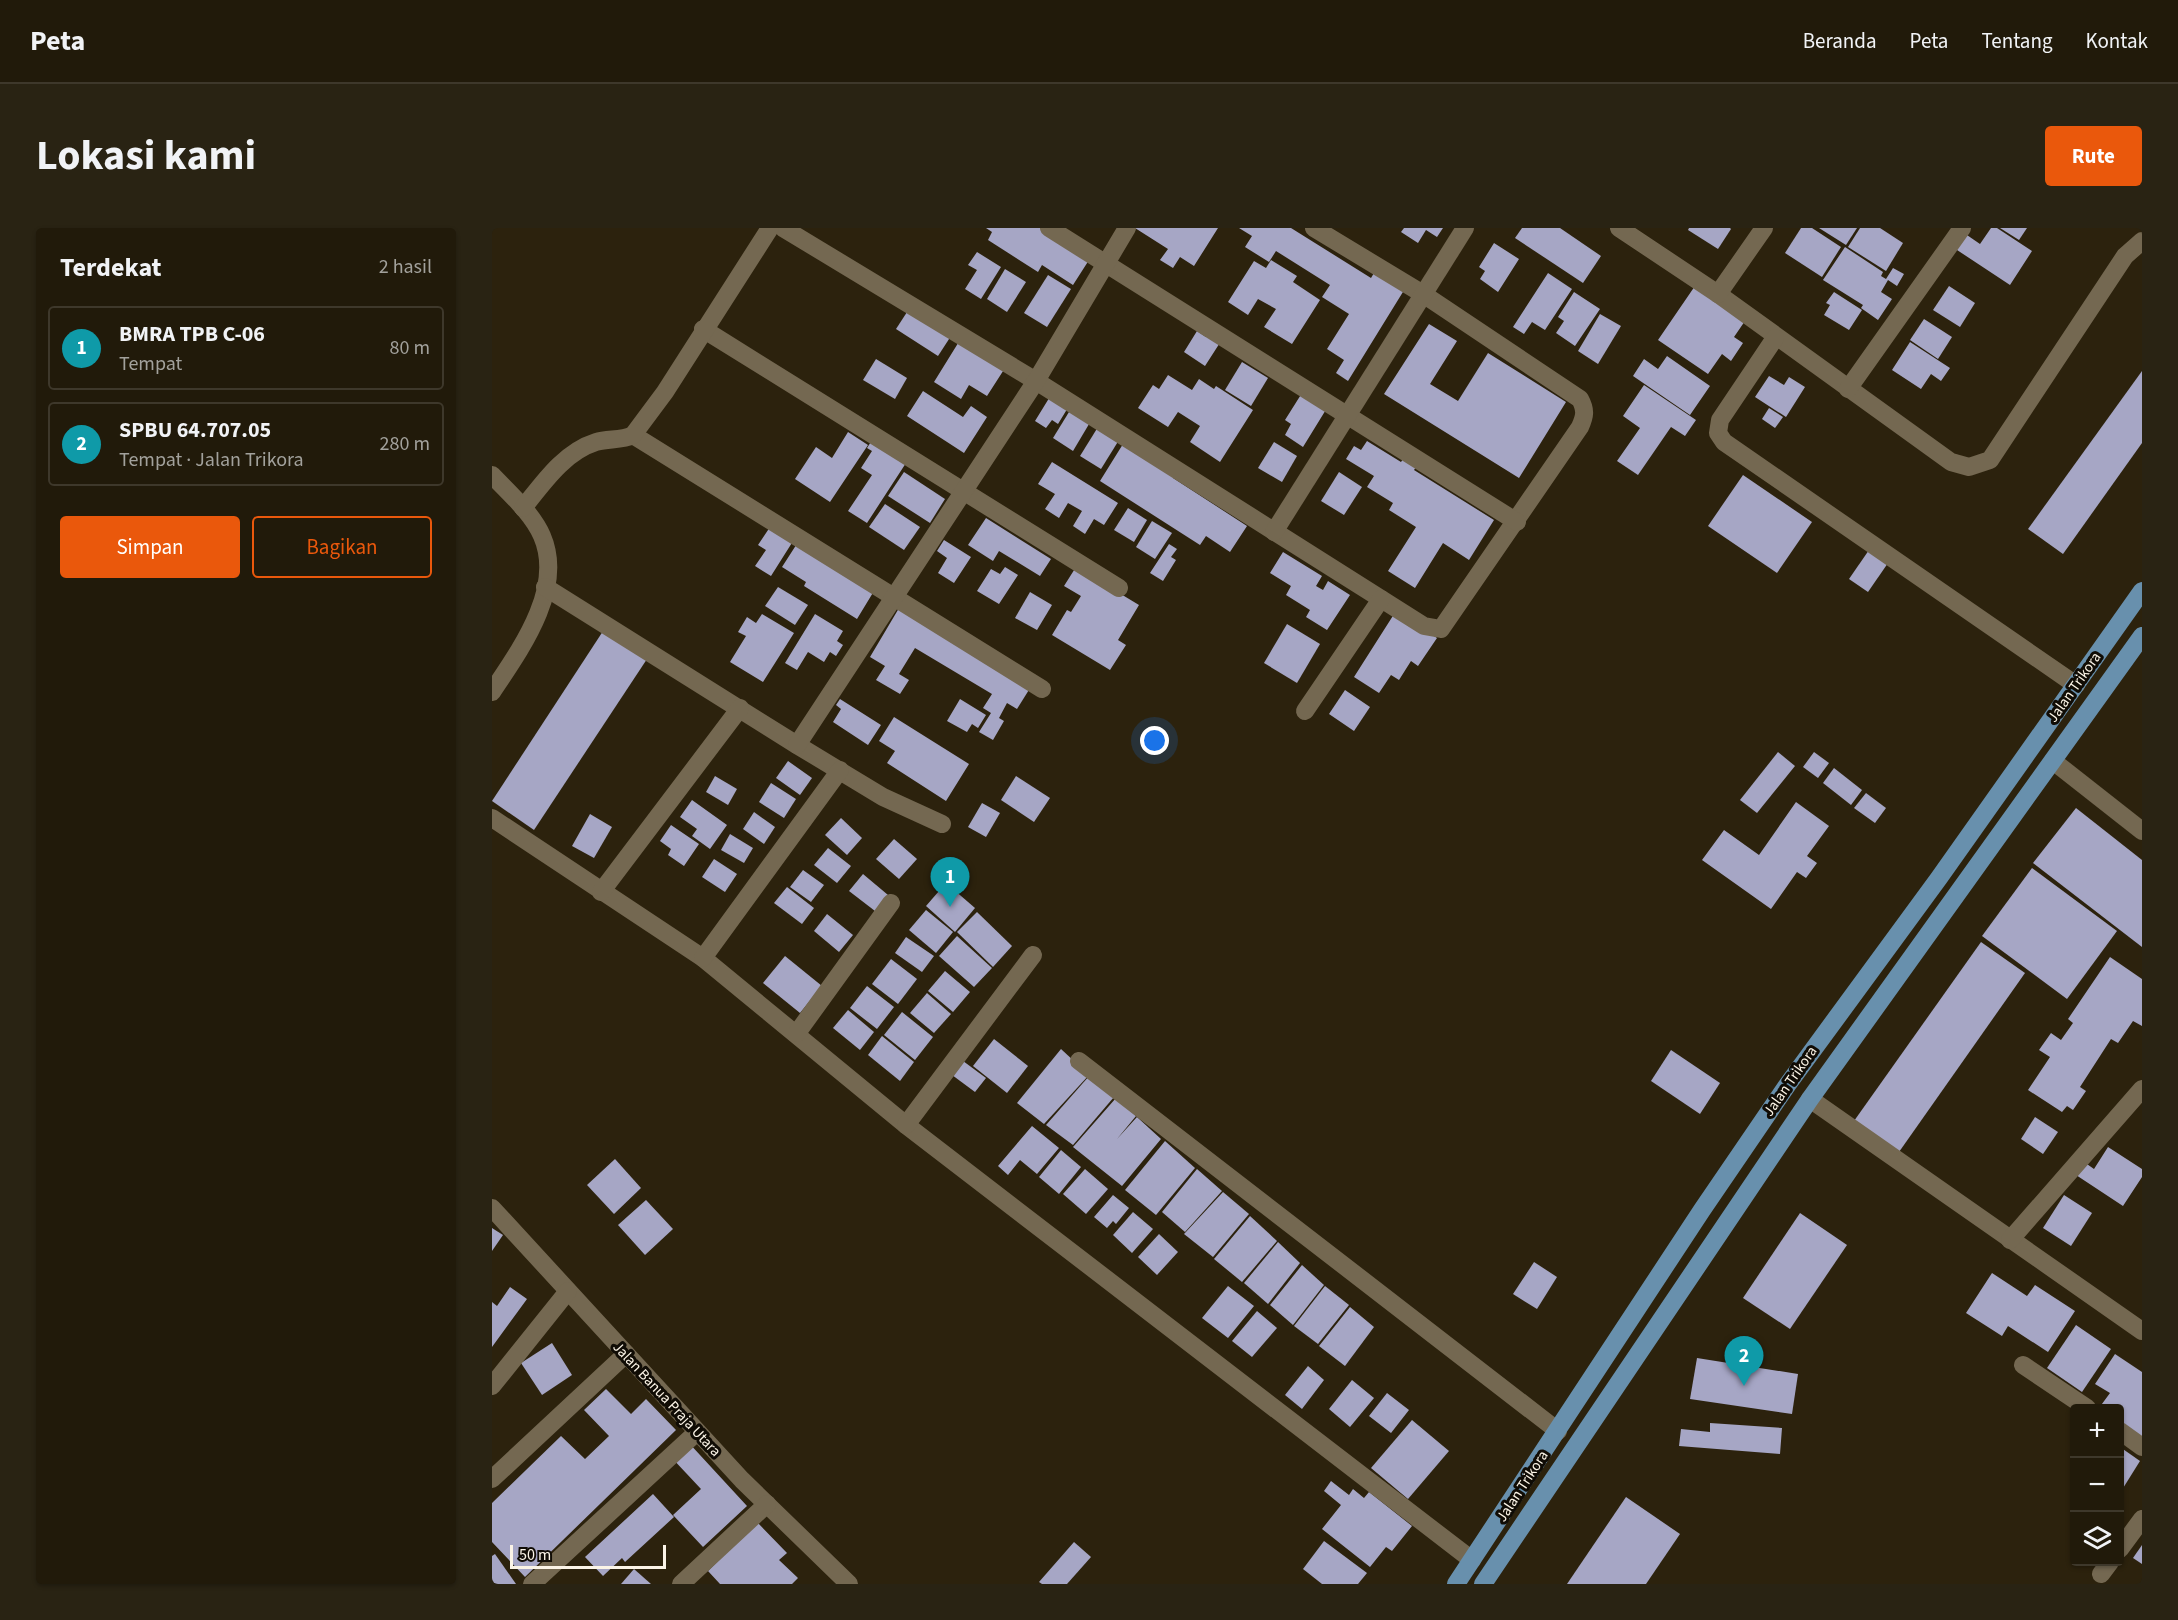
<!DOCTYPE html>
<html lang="id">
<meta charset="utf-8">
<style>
:root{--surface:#211a0a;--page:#292313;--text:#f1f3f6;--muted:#a2a19c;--line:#3e382b;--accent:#ea580c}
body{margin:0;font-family:"Source Sans 3",sans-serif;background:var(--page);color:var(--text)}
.controls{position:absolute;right:18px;bottom:18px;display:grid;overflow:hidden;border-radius:6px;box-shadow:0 2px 4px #0004}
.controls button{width:54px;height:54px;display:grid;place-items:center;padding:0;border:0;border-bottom:2px solid var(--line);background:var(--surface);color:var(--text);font:30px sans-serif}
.scale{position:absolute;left:18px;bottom:15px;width:156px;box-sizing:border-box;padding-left:6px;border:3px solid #fbf4e7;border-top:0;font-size:16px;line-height:21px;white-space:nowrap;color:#fbf4e7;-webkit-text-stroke:4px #100c05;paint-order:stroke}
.you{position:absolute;left:663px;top:513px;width:21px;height:21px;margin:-15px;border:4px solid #fff;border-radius:50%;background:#1a73e8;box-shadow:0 0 0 9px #1a73e833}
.badge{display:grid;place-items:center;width:39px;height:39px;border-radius:50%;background:var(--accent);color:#fff;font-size:20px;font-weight:700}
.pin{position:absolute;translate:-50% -50px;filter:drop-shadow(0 2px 3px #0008)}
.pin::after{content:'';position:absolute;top:32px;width:21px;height:18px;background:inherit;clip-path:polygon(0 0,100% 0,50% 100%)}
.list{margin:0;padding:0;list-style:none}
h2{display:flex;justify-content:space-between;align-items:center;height:78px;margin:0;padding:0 24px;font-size:26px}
h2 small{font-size:20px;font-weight:400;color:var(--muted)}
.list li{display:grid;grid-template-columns:39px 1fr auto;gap:18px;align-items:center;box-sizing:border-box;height:84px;margin:0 12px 12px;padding:0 12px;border:2px solid var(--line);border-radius:6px}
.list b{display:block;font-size:22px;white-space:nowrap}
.list p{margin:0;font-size:20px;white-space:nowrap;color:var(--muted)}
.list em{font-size:20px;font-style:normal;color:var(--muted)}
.actions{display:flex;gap:12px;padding:18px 24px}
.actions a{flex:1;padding:14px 0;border:2px solid var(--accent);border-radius:6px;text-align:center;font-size:21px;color:var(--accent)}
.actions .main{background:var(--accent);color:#fff}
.icon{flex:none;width:33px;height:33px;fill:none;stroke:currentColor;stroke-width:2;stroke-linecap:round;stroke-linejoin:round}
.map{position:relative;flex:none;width:1650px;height:1356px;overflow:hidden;border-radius:6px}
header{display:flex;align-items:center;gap:36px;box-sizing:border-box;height:84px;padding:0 30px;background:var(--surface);border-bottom:2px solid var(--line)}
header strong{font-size:28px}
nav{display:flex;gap:33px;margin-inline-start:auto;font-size:21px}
.intro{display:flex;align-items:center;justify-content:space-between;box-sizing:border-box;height:144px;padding:0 36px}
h1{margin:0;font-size:42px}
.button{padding:15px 27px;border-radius:6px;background:var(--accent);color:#fff;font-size:21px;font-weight:700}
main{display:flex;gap:36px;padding:0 36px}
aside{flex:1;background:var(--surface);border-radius:6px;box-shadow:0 2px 4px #0004}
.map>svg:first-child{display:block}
.building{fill:#a6a6c5}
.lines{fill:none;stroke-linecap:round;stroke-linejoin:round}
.minor{stroke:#746851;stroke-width:18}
.major{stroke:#6890ad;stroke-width:18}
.labels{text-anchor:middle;stroke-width:6;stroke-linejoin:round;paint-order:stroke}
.street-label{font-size:15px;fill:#fbf4e7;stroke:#100c05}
</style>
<header>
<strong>Peta</strong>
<nav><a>Beranda</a><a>Peta</a><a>Tentang</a><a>Kontak</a></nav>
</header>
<div class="intro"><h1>Lokasi kami</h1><a class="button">Rute</a></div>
<main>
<aside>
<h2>Terdekat<small>2 hasil</small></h2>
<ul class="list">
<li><span class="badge" style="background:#0f9aa8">1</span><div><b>BMRA TPB C-06</b><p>Tempat</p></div><em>80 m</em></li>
<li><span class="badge" style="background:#0f9aa8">2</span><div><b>SPBU 64.707.05</b><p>Tempat · Jalan Trikora</p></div><em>280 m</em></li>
</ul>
<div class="actions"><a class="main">Simpan</a><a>Bagikan</a></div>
</aside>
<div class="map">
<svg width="1650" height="1356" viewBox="0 0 1650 1356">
<rect width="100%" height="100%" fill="#2c220d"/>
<g class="building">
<polygon points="494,0 548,0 597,32 581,57 550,37 546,44 496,12 500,4"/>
<polygon points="643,0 726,0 702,38 688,29 681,40 668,32 676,21"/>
<polygon points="747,0 799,0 879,50 885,40 914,59 856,153 844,145 852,132 835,121 857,86 830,69 838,57 784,23 777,34 753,19 760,8"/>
<polygon points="912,0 951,0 945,9 934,2 926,15 909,4"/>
<polygon points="1030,0 1068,0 1109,28 1091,55 1023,10"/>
<polygon points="1197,0 1238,0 1239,1 1226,21 1196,2"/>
<polygon points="1309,0 1320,0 1349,19 1330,49 1293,25"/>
<polygon points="1327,0 1365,0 1354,17"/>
<polygon points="1368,0 1388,0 1411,15 1394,43 1356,19"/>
<polygon points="1499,0 1505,0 1540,23 1518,57 1462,20 1472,5 1488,16"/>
<polygon points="1508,0 1535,0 1527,12"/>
<polygon points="1002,15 1027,31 1006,64 988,51 993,43 987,39"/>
<polygon points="1353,19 1391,44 1389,48 1394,51 1401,40 1412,46 1405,58 1396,52 1389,64 1400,71 1386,92 1369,80 1371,77 1331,52"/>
<polygon points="485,24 509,39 489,71 473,61 485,42 476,37"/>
<polygon points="779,32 805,48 801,54 828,72 800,116 772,99 784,81 766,71 756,87 736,74 762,33 774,40"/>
<polygon points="513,41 534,54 515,84 495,71"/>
<polygon points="1056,45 1080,61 1053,102 1040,94 1032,106 1021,99"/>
<polygon points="556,47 579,61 555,99 532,85"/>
<polygon points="1205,55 1255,90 1242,109 1251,115 1239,133 1230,126 1216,146 1166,112"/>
<polygon points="1457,58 1483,75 1468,99 1441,82"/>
<polygon points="1082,64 1108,81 1083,118 1064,105 1072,93 1066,89"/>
<polygon points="1342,64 1370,82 1357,102 1332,87 1338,77 1334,75"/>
<polygon points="417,81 459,108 446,128 404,101"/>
<polygon points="1108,86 1129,98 1106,136 1086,123"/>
<polygon points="1432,91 1460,109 1446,131 1418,112"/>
<polygon points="937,96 965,113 938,156 966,173 996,125 1074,174 1027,250 892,166"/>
<polygon points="718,102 731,110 713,138 692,124 705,103 714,109"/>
<polygon points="468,112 513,140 495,168 477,157 469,171 442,154"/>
<polygon points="1418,114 1458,140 1449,153 1439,146 1429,161 1400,142"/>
<polygon points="1175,128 1218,158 1198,187 1141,148 1152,131 1166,141"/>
<polygon points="384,131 415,150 403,171 371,152"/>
<polygon points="750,134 776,150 759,178 733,162"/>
<polygon points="1650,143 1650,215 1571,326 1536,301"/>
<polygon points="676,147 700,162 707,151 722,161 724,158 761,182 728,234 698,214 708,198 686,184 676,199 646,180 661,157 667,161"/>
<polygon points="1277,148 1292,157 1297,149 1313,159 1294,189 1263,169"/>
<polygon points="1152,157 1204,192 1193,208 1179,199 1146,247 1125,233 1148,200 1131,188"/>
<polygon points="431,163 471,189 479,178 495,189 472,225 415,188"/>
<polygon points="810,165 835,180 811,219 793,207 799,196 793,192"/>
<polygon points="559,167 577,178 566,196 560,192 554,200 543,193"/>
<polygon points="1277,180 1291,189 1283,200 1270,191"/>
<polygon points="577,184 600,191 581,223 561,210"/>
<polygon points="606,199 627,212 609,241 588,228"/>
<polygon points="356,204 376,217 338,274 303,251 324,219 340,230"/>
<polygon points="382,209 414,235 375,295 356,283 380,247 369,240 380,223 375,220"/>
<polygon points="875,213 909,234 915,225 928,233 922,242 1002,292 977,332 951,315 923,360 896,343 924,299 897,282 901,275 875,259 882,248 854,231 862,218 869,222"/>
<polygon points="782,214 805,228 790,254 766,240"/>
<polygon points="631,216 685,243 681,250 755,298 738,324 714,308 708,317 608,253"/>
<polygon points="560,234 626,275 612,297 602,291 593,306 581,298 590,283 576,275 567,290 553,281 563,266 546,256"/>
<polygon points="412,244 453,271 438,295 396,268"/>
<polygon points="847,244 870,259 852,287 829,273"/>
<polygon points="1251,247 1320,294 1285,345 1216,298"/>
<polygon points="393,276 428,299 412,322 377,299"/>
<polygon points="636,280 655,292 642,314 622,302"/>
<polygon points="494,290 559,331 548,348 507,323 501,333 476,317"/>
<polygon points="660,293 680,305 663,331 644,319"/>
<polygon points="280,296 303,310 279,348 263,338 274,322 266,317"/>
<polygon points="308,311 382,363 365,391 312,358 314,354 290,339"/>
<polygon points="452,312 479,329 462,355 446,345 455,330 445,323"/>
<polygon points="677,316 685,321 679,329 684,332 671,353 658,345"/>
<polygon points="1377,322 1396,335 1376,364 1357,351"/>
<polygon points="791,324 830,348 824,358 831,362 836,353 858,367 835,402 814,389 818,382 794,367 799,358 778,345"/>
<polygon points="513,339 526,347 507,376 485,363 499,341 508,346"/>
<polygon points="584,339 647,377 626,412 634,417 618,442 560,407 575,382 579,384 589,368 572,358"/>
<polygon points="286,359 316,377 303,397 273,378"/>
<polygon points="538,364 560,377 545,402 523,390"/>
<polygon points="410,375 540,457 525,481 515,475 507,490 512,493 501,512 487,504 499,485 491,480 500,466 423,420 407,446 417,452 408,466 384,452 393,438 378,429"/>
<polygon points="904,383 945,410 926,438 919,433 907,452 899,447 887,465 862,449"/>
<polygon points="270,386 302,405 271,454 238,434 254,408 246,404 255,389 264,395"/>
<polygon points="323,386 351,403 345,413 351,417 344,428 338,424 332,434 316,424 305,442 293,435"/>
<polygon points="795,396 828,416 805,455 772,435"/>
<polygon points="115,397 157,428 42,602 0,573"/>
<polygon points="853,462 878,479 862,503 837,486"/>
<polygon points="348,471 389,497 376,517 341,494 349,481 344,477"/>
<polygon points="468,471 494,487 486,500 480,496 475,504 455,493"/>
<polygon points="402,489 477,536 454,573 395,535 403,523 387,513"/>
<polygon points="1286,524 1303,538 1265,585 1248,572"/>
<polygon points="1322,524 1337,535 1326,550 1311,539"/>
<polygon points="296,533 320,550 308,567 284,550"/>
<polygon points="1342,540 1370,562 1359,577 1331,555"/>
<polygon points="223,548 245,561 236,577 214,564"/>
<polygon points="524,548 558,570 542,594 509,572"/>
<polygon points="279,555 304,571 292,590 267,574"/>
<polygon points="1374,565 1394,580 1383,595 1362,580"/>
<polygon points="200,572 235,597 218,621 200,608 205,601 188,589"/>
<polygon points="1304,574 1337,598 1315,628 1325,635 1314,650 1305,644 1279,681 1210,632 1232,602 1267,627"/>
<polygon points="490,575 508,585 494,609 476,599"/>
<polygon points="1584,580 1650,632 1650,719 1541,635"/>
<polygon points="262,584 283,599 272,616 251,601"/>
<polygon points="98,586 120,599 102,630 80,618"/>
<polygon points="349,590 370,610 355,627 333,607"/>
<polygon points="179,597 207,616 192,638 176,627 179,621 168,613"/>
<polygon points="238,606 261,620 252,635 229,622"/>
<polygon points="402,611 425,631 407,651 384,631"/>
<polygon points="336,620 359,638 345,655 322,637"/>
<polygon points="222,631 245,646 233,664 210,649"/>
<polygon points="1540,640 1625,703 1575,771 1490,708"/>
<polygon points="311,642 332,657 319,674 298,659"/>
<polygon points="371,646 396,667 383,683 357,663"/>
<polygon points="454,655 483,680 463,704 434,678"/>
<polygon points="295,659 322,680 310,696 282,675"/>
<polygon points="434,682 461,704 444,725 417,702"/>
<polygon points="485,684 520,718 501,739 465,704"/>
<polygon points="335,686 361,707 347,724 322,703"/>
<polygon points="465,708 500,740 482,759 447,728"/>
<polygon points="414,709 442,728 430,744 403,725"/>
<polygon points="1489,714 1533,745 1407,924 1362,893"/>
<polygon points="293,728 330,758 308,785 271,755"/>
<polygon points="1618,729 1650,751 1650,798 1641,793 1626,815 1619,811 1588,859 1594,863 1581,882 1575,878 1570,884 1536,862 1558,829 1547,822 1559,805 1569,812 1581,795 1576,791"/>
<polygon points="399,731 425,751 406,776 380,756"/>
<polygon points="453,743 478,764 461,784 436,763"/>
<polygon points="375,758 402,779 385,801 358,780"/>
<polygon points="435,765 459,786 442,805 418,785"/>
<polygon points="356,782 382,804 368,822 341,800"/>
<polygon points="410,784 441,809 423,832 392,807"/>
<polygon points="390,808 422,834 408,853 376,827"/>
<polygon points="502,811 536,838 515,865 481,838"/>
<polygon points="569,821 597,847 552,896 525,875"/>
<polygon points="1179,822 1228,855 1208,886 1159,853"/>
<polygon points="467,830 494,850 483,864 456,844"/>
<polygon points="598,847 622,869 581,917 554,897"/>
<polygon points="624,870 644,888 625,911 645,889 669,911 630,958 581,919"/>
<polygon points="1543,889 1566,904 1551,926 1529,911"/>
<polygon points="540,898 567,920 545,946 528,932 516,947 506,938"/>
<polygon points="673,913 703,940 664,987 633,962"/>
<polygon points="1616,919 1650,941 1650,949 1631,978 1584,947 1592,934 1602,941"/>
<polygon points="569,922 589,939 567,966 547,949"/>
<polygon points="123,931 149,960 122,986 95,957"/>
<polygon points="593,941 616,961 594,986 571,966"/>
<polygon points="705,941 730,963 693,1004 670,984"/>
<polygon points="731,964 757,986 721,1029 692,1006"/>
<polygon points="621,967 637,980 624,996 621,993 615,1000 602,989"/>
<polygon points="1572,967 1600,985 1579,1018 1551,1000"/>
<polygon points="154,972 181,1001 153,1027 126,997"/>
<polygon points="641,984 661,1001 640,1025 621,1007"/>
<polygon points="1308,985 1355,1017 1298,1101 1251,1070"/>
<polygon points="758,988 785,1013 750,1054 722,1031"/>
<polygon points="0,1000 11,1007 0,1023"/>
<polygon points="667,1006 686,1024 665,1047 646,1029"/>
<polygon points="786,1014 808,1035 776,1076 752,1055"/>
<polygon points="1042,1034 1065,1049 1045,1081 1021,1066"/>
<polygon points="810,1037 832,1057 801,1097 778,1077"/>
<polygon points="1500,1045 1535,1068 1543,1057 1583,1083 1556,1124 1516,1098 1510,1108 1474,1085"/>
<polygon points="736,1058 762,1078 736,1110 710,1090"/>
<polygon points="833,1058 857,1077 826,1116 802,1098"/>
<polygon points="18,1059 35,1071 0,1119 0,1074 5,1078"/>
<polygon points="858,1079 882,1099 853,1138 827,1118"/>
<polygon points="765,1083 785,1100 760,1129 740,1113"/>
<polygon points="1584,1097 1619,1121 1590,1164 1555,1140"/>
<polygon points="60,1115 80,1147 50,1167 29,1135"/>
<polygon points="1623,1126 1650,1144 1650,1209 1628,1194 1628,1180 1607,1180 1618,1165 1603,1156"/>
<polygon points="1205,1130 1306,1146 1300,1186 1198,1171"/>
<polygon points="816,1138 832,1152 810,1181 793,1167"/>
<polygon points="860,1152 882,1170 858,1199 837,1181"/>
<polygon points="114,1161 139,1186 154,1171 184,1202 33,1349 0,1314 0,1275 69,1208 93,1231 117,1208 92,1182"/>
<polygon points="895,1165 917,1182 899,1205 877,1188"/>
<polygon points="920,1192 957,1223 916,1271 879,1240"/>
<polygon points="1218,1195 1290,1200 1288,1226 1187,1218 1189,1201 1218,1204"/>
<polygon points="196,1214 255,1278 211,1319 181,1287 209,1261 179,1229"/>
<polygon points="1628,1219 1648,1233 1628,1265"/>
<polygon points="839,1253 857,1267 861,1261 872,1270 877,1264 920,1298 900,1323 894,1319 878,1339 830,1301 849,1277 832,1263"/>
<polygon points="161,1266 182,1289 133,1334 130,1330 111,1348 93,1329"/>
<polygon points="1134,1269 1188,1306 1154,1356 1075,1356"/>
<polygon points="265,1294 295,1325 287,1332 306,1350 300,1356 228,1356 216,1343"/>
<polygon points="832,1313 875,1345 866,1356 830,1356 811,1341"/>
<polygon points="582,1314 599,1329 575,1356 550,1356 547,1354"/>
<polygon points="1650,1317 1650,1336 1641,1330"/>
<polygon points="3,1326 24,1356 0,1356 0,1328"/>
<polygon points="142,1341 159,1356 129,1356"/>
</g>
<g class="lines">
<g class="minor">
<path d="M291,0L544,153L932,398L949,401L1088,199C1093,188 1094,182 1088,171L931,66L822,0"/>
<polyline points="557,0 1025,294"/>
<polyline points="1127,0 1226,66 1459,234 1477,239 1498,232 1633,28 1650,13"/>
<polyline points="1226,66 1272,0"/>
<polyline points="211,101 627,360"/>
<polyline points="1283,110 1228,192 1226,205 1232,214 1584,457"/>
<polyline points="1356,161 1470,0"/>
<polyline points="141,207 550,461"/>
<path d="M0,247C17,265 40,285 50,308C73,361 28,422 0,464"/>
<path d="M31,280C51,255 72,224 104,214C116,210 129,213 141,207L173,164L278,0"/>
<polyline points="782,304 973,0"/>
<polyline points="53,359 305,517 391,569 450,596"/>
<polyline points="813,483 889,371"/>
<polyline points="305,517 544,153 635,0"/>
<polyline points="1561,533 1650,603"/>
<polyline points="0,590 211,730 414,897 980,1332"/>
<polyline points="109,664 248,480"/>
<polyline points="211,730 348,542"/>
<polyline points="305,805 399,675"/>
<polyline points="587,833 1066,1203"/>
<polyline points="1318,871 1650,1103"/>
<polyline points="414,897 541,727"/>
<polyline points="0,980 250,1252 357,1356"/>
<polyline points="1518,1012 1650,861"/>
<polyline points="1531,1137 1595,1180"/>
<polyline points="0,1158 76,1063"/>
<polyline points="1628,1203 1650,1219"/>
<polyline points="0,1251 134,1126"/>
<polyline points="1628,1321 1650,1291"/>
<polyline points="1609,1346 1618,1334"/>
<polyline points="40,1356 205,1204"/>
<polyline points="189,1356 275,1276"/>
</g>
<g class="major">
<polyline points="964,1356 1210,982 1296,856 1447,650 1650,363"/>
<polyline points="991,1356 1318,871 1650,408"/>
</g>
</g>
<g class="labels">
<g class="street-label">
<text transform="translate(1582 459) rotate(-55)" y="5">Jalan Trikora</text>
<text transform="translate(1298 853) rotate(-55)" y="5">Jalan Trikora</text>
<text transform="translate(175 1171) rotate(47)" y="5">Jalan Banua Praja Utara</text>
<text transform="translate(1030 1258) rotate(-57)" y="5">Jalan Trikora</text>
</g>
</g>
</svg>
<div class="controls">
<button>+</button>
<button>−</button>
<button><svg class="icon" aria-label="layers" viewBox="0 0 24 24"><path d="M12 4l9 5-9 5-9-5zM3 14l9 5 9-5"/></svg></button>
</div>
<div class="scale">50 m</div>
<div class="you"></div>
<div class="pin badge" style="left:458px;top:679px;background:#0f9aa8">1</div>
<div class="pin badge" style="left:1252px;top:1158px;background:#0f9aa8">2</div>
</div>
</main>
